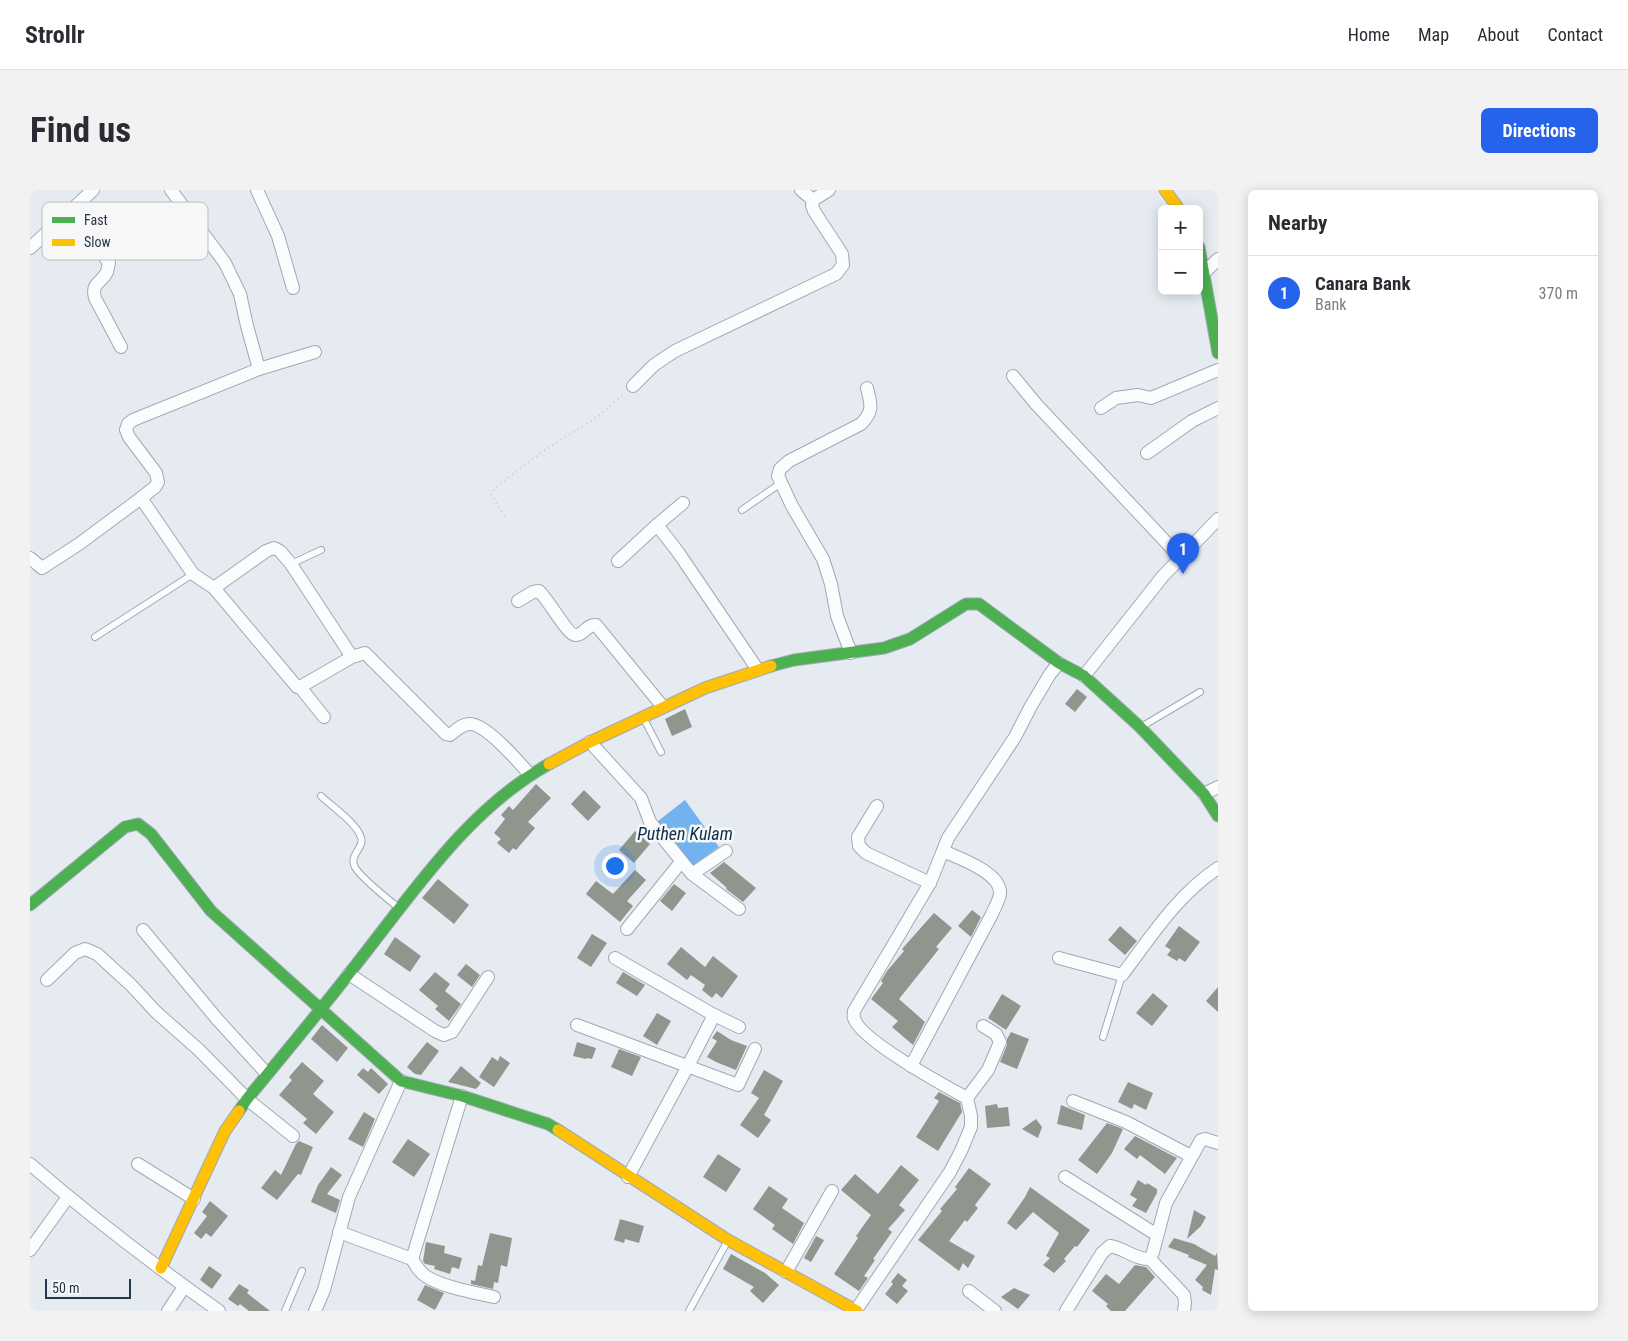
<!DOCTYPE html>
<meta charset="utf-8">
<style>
:root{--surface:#fff;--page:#f2f2f3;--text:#2b2b33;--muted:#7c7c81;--line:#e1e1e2;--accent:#2563eb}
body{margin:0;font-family:"Roboto Condensed",sans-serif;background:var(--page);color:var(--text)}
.controls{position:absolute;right:15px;top:15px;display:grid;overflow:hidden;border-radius:8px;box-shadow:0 2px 12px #0003}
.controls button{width:45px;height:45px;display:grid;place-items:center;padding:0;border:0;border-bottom:1px solid var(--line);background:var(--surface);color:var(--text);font:25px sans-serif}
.scale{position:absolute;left:15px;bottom:12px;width:86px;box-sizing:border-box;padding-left:5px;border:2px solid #23384d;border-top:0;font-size:14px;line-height:18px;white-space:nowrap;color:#23384d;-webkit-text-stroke:4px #f7f7f7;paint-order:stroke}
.you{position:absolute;left:584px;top:675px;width:18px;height:18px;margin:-12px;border:4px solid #fff;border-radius:50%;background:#1a73e8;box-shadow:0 0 0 8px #1a73e833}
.badge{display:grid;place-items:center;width:32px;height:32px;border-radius:50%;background:var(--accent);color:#fff;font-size:16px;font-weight:700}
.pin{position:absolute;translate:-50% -41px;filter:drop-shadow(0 1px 2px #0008)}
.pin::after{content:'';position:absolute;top:26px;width:18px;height:15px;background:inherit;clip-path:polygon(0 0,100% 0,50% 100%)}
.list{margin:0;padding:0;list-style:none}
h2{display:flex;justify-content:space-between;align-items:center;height:65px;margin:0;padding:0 20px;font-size:21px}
h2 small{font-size:16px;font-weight:400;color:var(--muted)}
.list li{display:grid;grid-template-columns:32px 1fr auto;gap:15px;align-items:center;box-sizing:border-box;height:75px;padding:0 20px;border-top:1px solid var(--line)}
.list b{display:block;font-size:19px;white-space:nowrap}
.list p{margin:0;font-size:16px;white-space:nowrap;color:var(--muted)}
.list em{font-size:16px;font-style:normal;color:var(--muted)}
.map{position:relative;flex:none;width:1188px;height:1121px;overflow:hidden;border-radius:8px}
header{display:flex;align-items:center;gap:30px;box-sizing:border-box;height:70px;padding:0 25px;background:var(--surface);border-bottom:1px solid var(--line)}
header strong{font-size:24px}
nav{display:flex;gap:28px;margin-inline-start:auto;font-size:18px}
.intro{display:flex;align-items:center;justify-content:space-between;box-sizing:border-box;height:120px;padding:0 30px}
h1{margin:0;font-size:35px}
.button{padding:12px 22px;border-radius:8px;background:var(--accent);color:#fff;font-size:18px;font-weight:700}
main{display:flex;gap:30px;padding:0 30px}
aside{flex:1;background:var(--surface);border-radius:8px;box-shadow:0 2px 12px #0003}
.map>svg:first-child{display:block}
.water{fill:#72b2ee}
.building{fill:#8f968d}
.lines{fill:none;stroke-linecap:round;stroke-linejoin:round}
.lane-casing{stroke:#9eaab5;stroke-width:8}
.street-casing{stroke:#9eaab5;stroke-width:14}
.fast-casing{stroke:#9eaab5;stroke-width:13}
.slow-casing{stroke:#9eaab5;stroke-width:13}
.path{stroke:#c6cacf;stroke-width:2;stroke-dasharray:1 4;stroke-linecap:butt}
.lane{stroke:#fbfcfd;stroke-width:6}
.street{stroke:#fbfcfd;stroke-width:12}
.fast{stroke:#4caf50;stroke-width:11}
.slow{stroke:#ffc107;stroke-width:11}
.labels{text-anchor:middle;stroke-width:5;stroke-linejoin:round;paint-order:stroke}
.water-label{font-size:18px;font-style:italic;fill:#0a2f4f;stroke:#f7f7f7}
.key{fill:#f7f7f7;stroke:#b7bec4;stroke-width:1}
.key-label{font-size:14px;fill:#23384d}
</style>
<header>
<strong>Strollr</strong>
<nav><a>Home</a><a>Map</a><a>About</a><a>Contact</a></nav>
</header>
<div class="intro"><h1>Find us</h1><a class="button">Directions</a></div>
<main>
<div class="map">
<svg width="1188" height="1121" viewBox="0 0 1188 1121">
<rect width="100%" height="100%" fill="#e6ebf1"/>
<polygon class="water" points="655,610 689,657 658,679 623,635"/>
<g class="building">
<polygon points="1047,499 1057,507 1045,522 1035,514"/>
<polygon points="655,519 662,537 642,546 635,529"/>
<polygon points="506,594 521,608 498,632 505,638 486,660 483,658 479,663 467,653 471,649 464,643 475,629 471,625 479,616 483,620"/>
<polygon points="554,600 571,617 558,631 541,614"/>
<polygon points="605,641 620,654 604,673 589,660"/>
<polygon points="694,672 726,698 713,712 696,699 697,698 680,683"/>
<polygon points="605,680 616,690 597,711 603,716 590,732 556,704 566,691 583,704"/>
<polygon points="408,689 439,715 424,734 392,708"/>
<polygon points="644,694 656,703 642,721 630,711"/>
<polygon points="942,720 951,727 941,747 928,736"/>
<polygon points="904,723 922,738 906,757 909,759 869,809 895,832 883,855 862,837 868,831 841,809 853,793 851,791 857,781 874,761 872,759"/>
<polygon points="1090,736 1107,751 1095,765 1078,750"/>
<polygon points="1149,736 1170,752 1155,772 1149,768 1147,771 1137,765 1141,760 1135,756"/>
<polygon points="562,744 577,753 561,777 547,768"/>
<polygon points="365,747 391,766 380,782 354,764"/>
<polygon points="651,757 675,777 683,766 708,786 692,808 686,803 682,808 672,800 675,795 661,785 657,790 637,774"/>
<polygon points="436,774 450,785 442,797 427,785"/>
<polygon points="405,782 420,794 415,801 431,814 419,831 405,819 408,816 389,800"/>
<polygon points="593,782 615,795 607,806 586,793"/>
<polygon points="1188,797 1188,822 1176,811"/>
<polygon points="1123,803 1138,816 1122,836 1106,823"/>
<polygon points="972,804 991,816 976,840 958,828"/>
<polygon points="627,823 641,831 627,855 613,846"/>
<polygon points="292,835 318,858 307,872 281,849"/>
<polygon points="687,841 701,850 717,856 706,880 686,872 677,867 687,851 682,848"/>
<polygon points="981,842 999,849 987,879 970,872 977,855 977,849"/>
<polygon points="397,852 409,861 391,885 385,884 377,877"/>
<polygon points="547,852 566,858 562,869 557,868 556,869 543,866"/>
<polygon points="589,859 611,867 602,886 581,877"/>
<polygon points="470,866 480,873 464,897 449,887 462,867 468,871"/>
<polygon points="272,872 294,891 283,904 304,922 286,944 273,933 277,929 249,905 262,890 259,887"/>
<polygon points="431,876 451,893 446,899 418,892"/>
<polygon points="333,878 338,882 341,878 358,894 349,904 327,885"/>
<polygon points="734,880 753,891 734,925 741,930 728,948 710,935 729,908 721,903"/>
<polygon points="1098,892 1123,903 1116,920 1104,914 1102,919 1088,912"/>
<polygon points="909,902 930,913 932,922 908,961 886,947 909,911 904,908"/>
<polygon points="967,914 968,918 978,917 980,936 957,938 955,916"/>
<polygon points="1031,915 1055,925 1052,940 1027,934"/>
<polygon points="334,922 345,929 333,957 318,949"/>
<polygon points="1006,929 1012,937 1008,948 992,939"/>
<polygon points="1077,933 1093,939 1082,963 1067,984 1048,970"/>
<polygon points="1105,946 1147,968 1135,984 1110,965 1107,969 1094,959"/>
<polygon points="378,949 400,964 384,987 362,972"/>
<polygon points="269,951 283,957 271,985 268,984 247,1010 231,998 245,980 251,985 266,954"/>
<polygon points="688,964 711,979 696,1002 673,987"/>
<polygon points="871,975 889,990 869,1015 875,1020 858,1039 862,1042 843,1069 845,1070 834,1086 838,1088 829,1101 804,1084 828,1048 826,1046 841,1025 811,1000 825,984 848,1004"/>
<polygon points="301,977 312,985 297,1004 310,1010 306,1023 281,1012 288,995"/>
<polygon points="939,978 961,994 945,1015 948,1018 937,1032 935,1030 919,1051 945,1066 938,1078 933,1073 929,1081 888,1050 912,1021 910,1019 927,999 925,997"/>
<polygon points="1108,990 1116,995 1117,993 1127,999 1127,1003 1116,1023 1102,1016 1107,1009 1100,1005"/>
<polygon points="739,996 758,1009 752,1018 774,1033 763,1054 742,1039 745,1035 723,1019"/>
<polygon points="1000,997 1060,1040 1047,1057 1045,1056 1034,1069 1036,1071 1024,1083 1013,1075 1020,1068 1016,1066 1029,1043 1003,1022 986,1040 977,1033 995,1007"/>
<polygon points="180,1011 198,1026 181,1047 176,1043 171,1049 164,1043 177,1026 172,1022"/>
<polygon points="1164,1020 1176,1027 1171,1036 1157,1049"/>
<polygon points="590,1029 614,1036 609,1053 595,1049 594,1053 584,1050"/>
<polygon points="460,1043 482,1048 477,1077 471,1075 468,1093 464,1092 463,1099 441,1094 441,1090 445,1091 448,1075 452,1076"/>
<polygon points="786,1046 794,1050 781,1072 774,1068"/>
<polygon points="1144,1048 1164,1054 1185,1066 1187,1063 1188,1080 1185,1079 1181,1105 1172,1100 1173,1097 1165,1090 1177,1075 1158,1067 1159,1065 1138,1057"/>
<polygon points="396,1052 415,1056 414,1063 432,1068 429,1079 422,1077 420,1084 404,1079 405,1076 395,1074 393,1071"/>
<polygon points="701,1064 735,1083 749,1095 733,1113 720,1101 724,1097 693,1079"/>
<polygon points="1105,1075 1116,1077 1125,1087 1095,1121 1081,1121 1076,1116 1078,1114 1062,1101 1076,1084 1089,1094"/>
<polygon points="179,1076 192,1085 182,1099 170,1090"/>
<polygon points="868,1083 877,1090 872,1096 878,1101 867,1114 855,1104 863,1094 861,1092"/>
<polygon points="209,1094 219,1100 217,1103 240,1121 219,1121 210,1114 208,1116 198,1109"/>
<polygon points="395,1095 414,1103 405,1120 387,1110"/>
<polygon points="984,1098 1000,1105 988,1119 971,1107"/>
</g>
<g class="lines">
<g class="lane-casing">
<g id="lane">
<polyline points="712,320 751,293"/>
<polyline points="261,374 291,360"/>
<polyline points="65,447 163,384"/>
<polyline points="613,527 631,562"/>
<polyline points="1111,537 1170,502"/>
<path d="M291,606C301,616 336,639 331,654C328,662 321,667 324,675C327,685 359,710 369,718"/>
<polyline points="1073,847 1092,785"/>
<polyline points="255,1121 272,1081"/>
<polyline points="659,1121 697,1052"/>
</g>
</g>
<g class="street-casing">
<g id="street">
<polyline points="141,0 195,73 210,104 217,136 229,179"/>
<polyline points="227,0 248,46 263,98"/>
<polyline points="771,0 783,10"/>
<path d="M42,20L79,73C78,76 78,79 77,82C71,94 61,92 65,108L91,157"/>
<polyline points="0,58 63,0"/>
<polyline points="1174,83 1188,69"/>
<polyline points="983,186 1006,214 1150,367"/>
<polyline points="603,196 624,175 645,161 806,84 813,75 812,64 784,21 782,15 783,10 799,0"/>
<polyline points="1071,218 1086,208 1108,205 1121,208 1188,180"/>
<polyline points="1117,263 1162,231 1188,218"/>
<polyline points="627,335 648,362 728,480"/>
<polyline points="0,368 12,378 49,354 111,308"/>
<polyline points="588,371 627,335 653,313"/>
<polyline points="184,398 163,384 111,308 125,297 128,292 126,283 99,247 96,240 98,234 103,230 229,179 285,162"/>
<path d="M488,411L503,402L509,401C518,409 537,444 545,445C553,446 557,434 566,435L633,517"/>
<path d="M821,463L807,426L801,394L793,369L762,316L748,286L750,279L759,271L831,234C844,221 841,214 837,198"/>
<path d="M322,467L261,374L250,361L244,358L236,361L184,398L267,497H270L322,467L335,463L416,544L420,545C426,540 432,534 440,534C456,534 489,572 500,585"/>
<polyline points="1054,486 1133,386 1188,329"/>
<polyline points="270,497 294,527"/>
<polyline points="560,552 611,608 620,632 662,684 709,719"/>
<polyline points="1174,604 1188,597"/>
<polyline points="847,616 828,647 829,656 836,663 900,693"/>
<polyline points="662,684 696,661"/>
<polyline points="597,739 651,672"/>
<polyline points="113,740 187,829 237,884"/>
<polyline points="585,768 684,825"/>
<path d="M1029,768L1092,785C1121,747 1147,705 1188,678"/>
<polyline points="319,784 405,841 414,845 422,842 458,787"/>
<polyline points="17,790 45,763 55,759 67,764 101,795 126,822 169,860 217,909 263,946"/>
<polyline points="547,835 708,895 725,859"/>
<path d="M881,876L961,726C964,719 969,711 970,704C972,683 929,668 913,661"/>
<polyline points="937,908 958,880 970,852 966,844 953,836"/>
<polyline points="1043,911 1096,932 1161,966"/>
<path d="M0,974C60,1026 124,1075 189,1121"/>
<polyline points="108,974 164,1009"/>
<polyline points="598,987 658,876 684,825 709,837"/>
<polyline points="1035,987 1127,1045"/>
<polyline points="309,1042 382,1069 432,906"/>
<polyline points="0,1060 38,1007"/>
<path d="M382,1069C386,1076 390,1083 397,1087C416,1098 442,1102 464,1107"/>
<polyline points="1120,1069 1154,1105 1155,1113 1154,1121"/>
<polyline points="756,1082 802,1001"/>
<polyline points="939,1101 965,1121"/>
<path d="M826,1120L920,982L931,961L941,937V926L937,908C915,896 830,850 824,828C823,826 824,823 824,821L900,693L918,648L985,547L1001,516L1020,484L1029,473"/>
<polyline points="138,1121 154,1097"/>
<polyline points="285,1121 294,1100 319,1007 371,891"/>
<path d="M1036,1121L1072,1063L1080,1056C1094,1058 1106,1070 1120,1069L1123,1062L1136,1013L1171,950L1175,949L1188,953"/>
</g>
</g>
<g class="fast-casing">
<g id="fast">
<polyline points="1169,57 1188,163"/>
<polyline points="741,476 764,470 854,458 880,449 936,414 949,414 1029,473 1054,486 1110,537 1174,604 1188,626"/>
<polyline points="0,715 95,637 108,634 121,644 181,721 371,891 432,906 518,934 528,940"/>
<path d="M209,921L217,909C256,862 295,815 332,767C387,697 440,618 519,574"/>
</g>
</g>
<g class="slow-casing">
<g id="slow">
<polyline points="1135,0 1149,19"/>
<polyline points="519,574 560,552 675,498 741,476"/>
<polyline points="528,940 698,1050 827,1121"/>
<polyline points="131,1078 195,941 209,921"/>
</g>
</g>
<polyline class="path" points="475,326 461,304 466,297 515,260 570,225 594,203"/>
<use href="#lane" class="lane"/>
<use href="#street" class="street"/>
<use href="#fast" class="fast"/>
<use href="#slow" class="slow"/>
</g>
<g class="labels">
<g class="water-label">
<text x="655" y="650">Puthen Kulam</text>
</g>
</g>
<rect x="12" y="12" width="166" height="58" rx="8" class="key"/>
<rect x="22" y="27" width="23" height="6" fill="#4caf50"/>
<rect x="22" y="49" width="23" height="7" fill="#ffc107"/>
<g class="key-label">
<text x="54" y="35">Fast</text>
<text x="54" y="57">Slow</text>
</g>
</svg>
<div class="controls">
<button>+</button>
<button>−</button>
</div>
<div class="scale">50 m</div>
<div class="you"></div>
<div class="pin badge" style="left:1153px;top:384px">1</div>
</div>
<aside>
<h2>Nearby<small></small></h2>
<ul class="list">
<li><span class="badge">1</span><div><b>Canara Bank</b><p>Bank</p></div><em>370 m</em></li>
</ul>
</aside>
</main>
